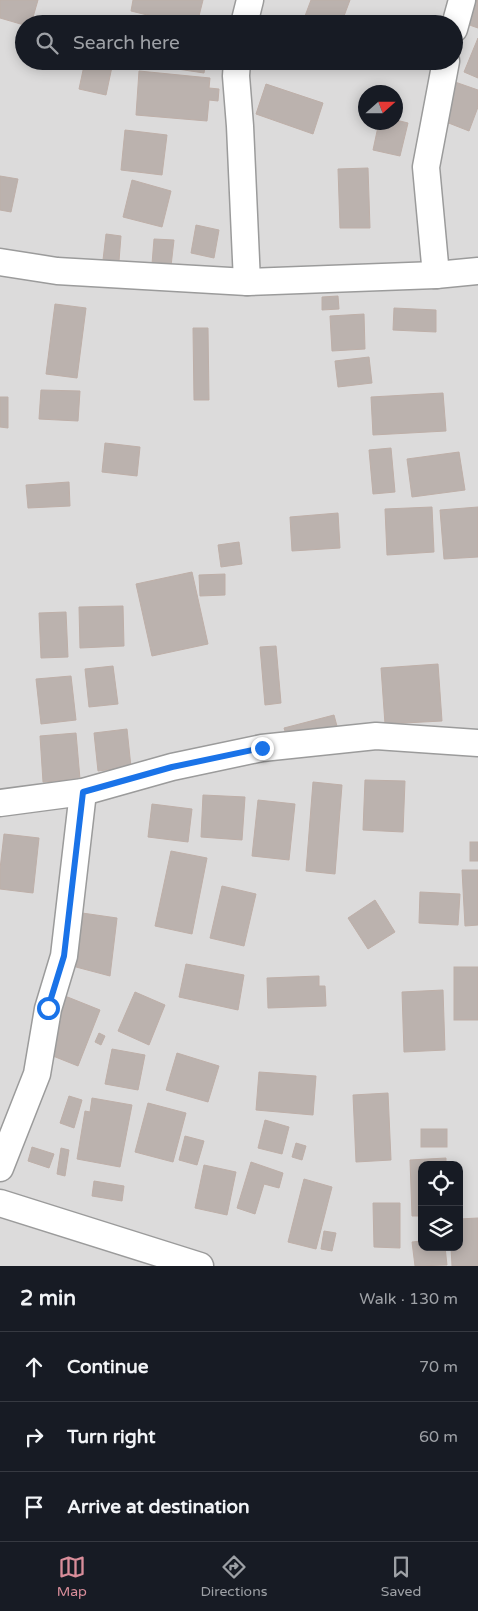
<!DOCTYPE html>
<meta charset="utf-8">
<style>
:root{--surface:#171b24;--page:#242831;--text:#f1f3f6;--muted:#9ea1a6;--line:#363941;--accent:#d98d9a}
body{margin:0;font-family:"Varela Round",sans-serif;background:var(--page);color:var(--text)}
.controls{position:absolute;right:15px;bottom:15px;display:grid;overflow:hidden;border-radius:10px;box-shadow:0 2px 12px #0003}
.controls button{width:45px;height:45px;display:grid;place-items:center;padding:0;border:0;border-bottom:1px solid var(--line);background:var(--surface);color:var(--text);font:25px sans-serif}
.compass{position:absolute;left:358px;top:85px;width:45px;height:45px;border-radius:50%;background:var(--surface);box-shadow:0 2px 12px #0003;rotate:69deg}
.stop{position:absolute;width:15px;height:15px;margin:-11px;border:4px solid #1a73e8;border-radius:50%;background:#fff}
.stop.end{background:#1a73e8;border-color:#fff;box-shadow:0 1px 5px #0008}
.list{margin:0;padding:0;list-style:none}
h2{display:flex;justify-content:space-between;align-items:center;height:65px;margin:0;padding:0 20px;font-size:21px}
h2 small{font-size:16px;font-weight:400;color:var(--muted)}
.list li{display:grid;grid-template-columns:32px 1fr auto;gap:15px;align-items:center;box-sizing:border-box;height:70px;padding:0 20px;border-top:1px solid var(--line)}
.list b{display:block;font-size:19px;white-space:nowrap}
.list em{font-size:16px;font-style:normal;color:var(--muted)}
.icon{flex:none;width:28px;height:28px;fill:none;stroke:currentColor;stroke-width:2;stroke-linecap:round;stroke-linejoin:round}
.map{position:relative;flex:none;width:478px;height:1266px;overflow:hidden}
.search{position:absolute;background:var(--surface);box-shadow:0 2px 12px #0003;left:15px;right:15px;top:15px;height:55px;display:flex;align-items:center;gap:12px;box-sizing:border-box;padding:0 18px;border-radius:28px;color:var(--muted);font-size:19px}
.sheet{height:275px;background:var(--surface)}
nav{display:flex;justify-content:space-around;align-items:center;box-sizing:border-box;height:70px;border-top:1px solid var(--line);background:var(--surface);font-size:14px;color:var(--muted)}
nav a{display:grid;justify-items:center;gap:2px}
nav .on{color:var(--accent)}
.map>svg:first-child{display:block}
.residential{fill:#dcdbdb;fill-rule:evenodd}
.building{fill:#bbb2ae;stroke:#beafa8}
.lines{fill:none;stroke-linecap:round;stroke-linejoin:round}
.minor-casing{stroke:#9b9b9b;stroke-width:29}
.minor{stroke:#fff;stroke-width:26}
.route{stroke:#1a73e8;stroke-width:6}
</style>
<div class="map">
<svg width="478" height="1266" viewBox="0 0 478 1266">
<rect width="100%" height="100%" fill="#eee9e5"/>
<path class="residential" d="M0,0H478V1266H0ZM24,24H454V61H24ZM366,92H396V122H366ZM422,1165H459V1247H422Z"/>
<g class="building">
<polygon points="0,0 38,0 31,24 24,24 24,25 0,18"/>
<polygon points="133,0 203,0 197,24 184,24 131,11"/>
<polygon points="311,0 350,0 341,24 325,24 305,16"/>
<polygon points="468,0 478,0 478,28 461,22"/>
<polygon points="478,38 478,78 464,72"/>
<polygon points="85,61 113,62 106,95 79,89"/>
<polygon points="138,61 206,61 204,73 138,63"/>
<polygon points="139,71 210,78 209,88 219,89 218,101 209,100 207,121 136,115"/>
<polygon points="455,82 478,90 478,107 469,131 441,120"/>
<polygon points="266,84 323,103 313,134 256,114"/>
<polygon points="396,120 408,123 400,156 373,150 379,122 396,122"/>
<polygon points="125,130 167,135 162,175 121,170"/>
<polygon points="368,168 370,228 340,228 338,169"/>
<polygon points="0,176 18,179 11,212 0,210"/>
<polygon points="132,180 171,191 162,227 123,217"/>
<polygon points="196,225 219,230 214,258 191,253"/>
<polygon points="106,234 121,236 119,261 103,260"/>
<polygon points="154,239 174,240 171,266 152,264"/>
<polygon points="338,296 339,309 322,310 322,297"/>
<polygon points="55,304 86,308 77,378 46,374"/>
<polygon points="394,308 436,310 436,332 393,330"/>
<polygon points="364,314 365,349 332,351 330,316"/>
<polygon points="193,328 208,328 209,400 194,400"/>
<polygon points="369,357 372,383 338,387 335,361"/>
<polygon points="41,390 80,391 78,421 39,419"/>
<polygon points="443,393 446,431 373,435 371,397"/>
<polygon points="0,397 8,397 8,428 0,427"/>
<polygon points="105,443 140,447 137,476 102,472"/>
<polygon points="391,448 395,492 373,494 369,450"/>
<polygon points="459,452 465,490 412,497 407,459"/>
<polygon points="69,482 70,506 28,508 26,485"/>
<polygon points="432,507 434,552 387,555 385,509"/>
<polygon points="478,507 478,557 444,559 440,510"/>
<polygon points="338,513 340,548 292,551 290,517"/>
<polygon points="239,542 242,564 221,567 218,545"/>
<polygon points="192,572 208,644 152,656 136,584"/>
<polygon points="225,574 225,595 200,596 199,575"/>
<polygon points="123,606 124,646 80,648 79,607"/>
<polygon points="66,612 68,657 41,658 39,613"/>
<polygon points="276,646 281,703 265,705 260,647"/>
<polygon points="438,664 442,721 385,724 381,668"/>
<polygon points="113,666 118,704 89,707 85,669"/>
<polygon points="71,676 76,720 41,724 36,679"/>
<polygon points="334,715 338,730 289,744 284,728"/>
<polygon points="127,729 131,767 98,771 94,733"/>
<polygon points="76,733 80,779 43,782 40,736"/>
<polygon points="365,780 405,781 403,832 363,830"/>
<polygon points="313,782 342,785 335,874 306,871"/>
<polygon points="203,795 245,797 242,840 201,837"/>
<polygon points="258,800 295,804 289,860 252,856"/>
<polygon points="152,804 192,809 188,842 148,837"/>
<polygon points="4,834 39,838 33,893 0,889 0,869"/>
<rect x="470" y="842" width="8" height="19"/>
<polygon points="171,851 207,858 192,934 155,926"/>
<polygon points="462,870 478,870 478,925 465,926"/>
<polygon points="222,886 256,894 244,946 210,938"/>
<polygon points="420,892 460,894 458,925 419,923"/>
<polygon points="375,900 395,932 368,949 348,918"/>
<polygon points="82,913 117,918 110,976 76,967"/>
<polygon points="186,964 244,975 238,1010 179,997"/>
<rect x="454" y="967" width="24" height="53"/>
<polygon points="319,976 319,986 325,986 326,1006 268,1008 267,978"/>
<polygon points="443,990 445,1050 404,1052 402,992"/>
<polygon points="135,992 165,1005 149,1045 118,1031"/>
<polygon points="65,996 100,1010 78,1066 43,1052"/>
<polygon points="99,1033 105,1036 101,1045 95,1042"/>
<polygon points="112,1049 145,1055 138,1090 105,1084"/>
<polygon points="177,1053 219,1066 208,1102 166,1090"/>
<polygon points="259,1072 316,1076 313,1115 256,1110"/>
<polygon points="388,1093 391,1160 356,1162 353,1095"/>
<polygon points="69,1096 82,1100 74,1128 60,1123"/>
<polygon points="92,1098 132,1105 120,1167 77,1159 85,1111 90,1112"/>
<polygon points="148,1103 186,1113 173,1162 135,1152"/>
<polygon points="265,1120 289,1127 282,1154 258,1148"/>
<rect x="421" y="1129" width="26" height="18"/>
<polygon points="185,1136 204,1141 197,1165 179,1160"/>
<polygon points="296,1143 306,1146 302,1160 292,1157"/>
<polygon points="32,1147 54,1154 49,1168 28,1161"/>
<polygon points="61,1148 69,1150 65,1176 57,1174"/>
<polygon points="446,1158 446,1165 422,1165 422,1216 412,1216 410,1160"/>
<polygon points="251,1162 283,1173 279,1188 264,1184 255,1214 237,1208"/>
<polygon points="204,1165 236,1172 227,1215 195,1208"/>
<polygon points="304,1179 332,1187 316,1249 288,1242"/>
<polygon points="94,1181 124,1186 122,1201 92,1196"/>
<polygon points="373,1203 400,1203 400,1248 374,1247"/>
<polygon points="478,1218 478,1266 452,1266 451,1247 459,1247 459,1219"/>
<polygon points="324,1231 336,1233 332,1251 321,1249"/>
<polygon points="422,1241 422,1247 445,1247 447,1265 415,1266 412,1242"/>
</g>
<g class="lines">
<g class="minor-casing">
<g id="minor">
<polyline points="244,24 250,0"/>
<polyline points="454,29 462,0"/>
<polyline points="237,61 236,76 240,126 247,282"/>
<polyline points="0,262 57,271 247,282 436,275 478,271"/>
<polyline points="436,275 426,167 446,61"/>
<polyline points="0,803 83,792 172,767 262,748 376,736 478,743"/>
<polyline points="0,1168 37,1074 48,1009 64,956 83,792"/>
<polyline points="0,1203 200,1266"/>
</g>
</g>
<use href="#minor" class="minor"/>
</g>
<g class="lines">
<polyline class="route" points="48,1008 64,956 83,792 172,767 262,748"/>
</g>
</svg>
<div class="controls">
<button><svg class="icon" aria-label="locate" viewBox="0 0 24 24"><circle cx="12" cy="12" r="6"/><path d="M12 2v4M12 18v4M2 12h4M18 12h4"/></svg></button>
<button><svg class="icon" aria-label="layers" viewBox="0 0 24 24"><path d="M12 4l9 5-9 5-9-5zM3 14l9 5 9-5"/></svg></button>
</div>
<svg class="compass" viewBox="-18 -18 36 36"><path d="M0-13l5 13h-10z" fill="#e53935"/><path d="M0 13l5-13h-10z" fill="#9ea1a6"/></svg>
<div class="stop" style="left:48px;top:1008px"></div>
<div class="stop end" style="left:262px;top:748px"></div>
<div class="search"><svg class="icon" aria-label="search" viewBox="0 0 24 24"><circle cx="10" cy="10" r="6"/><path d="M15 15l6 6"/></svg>Search here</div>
</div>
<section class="sheet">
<h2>2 min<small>Walk · 130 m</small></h2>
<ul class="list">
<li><svg class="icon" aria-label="ahead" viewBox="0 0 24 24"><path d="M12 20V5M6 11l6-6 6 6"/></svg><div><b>Continue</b></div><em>70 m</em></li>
<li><svg class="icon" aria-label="right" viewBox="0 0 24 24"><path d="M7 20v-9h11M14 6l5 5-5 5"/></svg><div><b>Turn right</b></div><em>60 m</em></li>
<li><svg class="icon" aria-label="arrive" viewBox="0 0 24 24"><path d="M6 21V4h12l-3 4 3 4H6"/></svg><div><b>Arrive at destination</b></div></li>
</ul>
</section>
<nav>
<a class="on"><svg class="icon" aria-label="map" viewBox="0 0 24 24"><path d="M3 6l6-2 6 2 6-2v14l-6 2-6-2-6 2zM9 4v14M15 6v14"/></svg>Map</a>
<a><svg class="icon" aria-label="directions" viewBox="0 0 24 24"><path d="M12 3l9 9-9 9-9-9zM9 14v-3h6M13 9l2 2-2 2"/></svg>Directions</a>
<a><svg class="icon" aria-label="saved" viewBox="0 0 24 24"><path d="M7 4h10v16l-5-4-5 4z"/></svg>Saved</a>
</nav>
